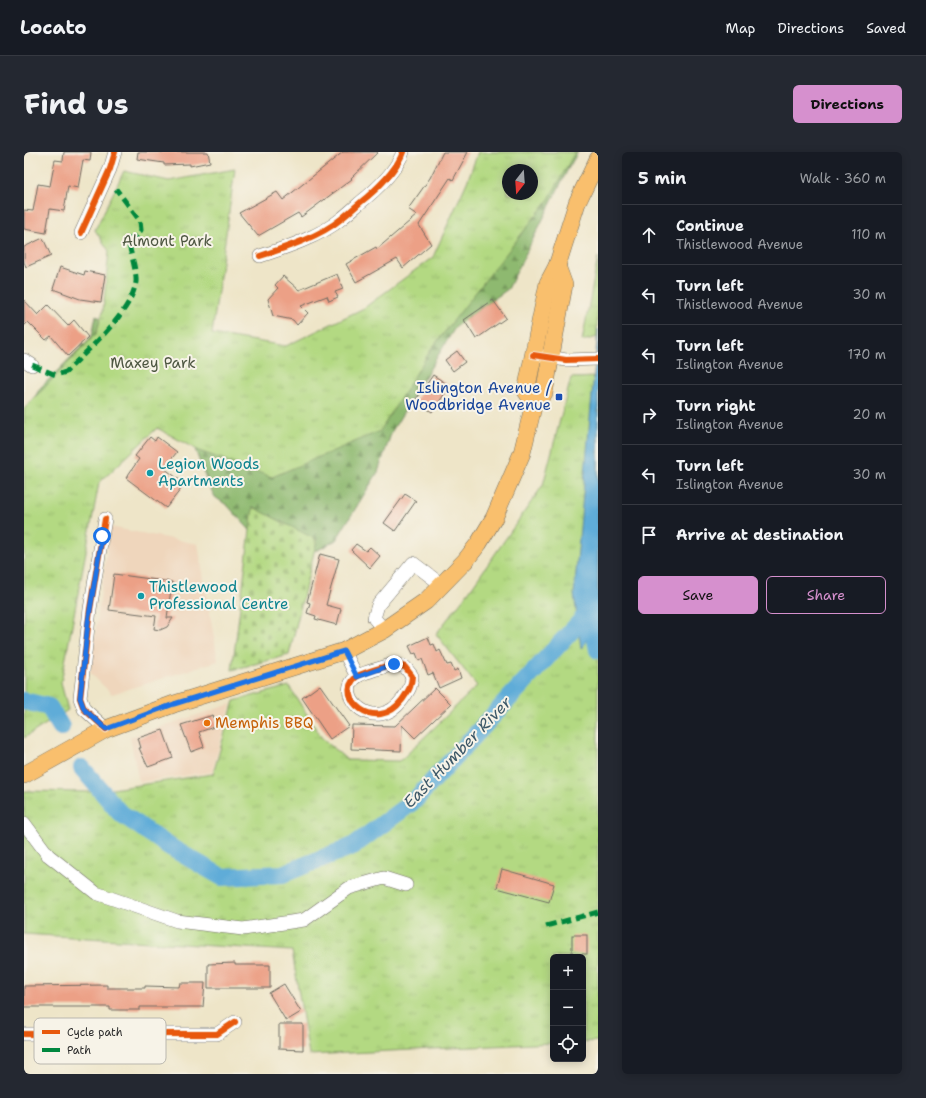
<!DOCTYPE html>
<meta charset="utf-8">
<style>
:root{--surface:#171b24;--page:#242831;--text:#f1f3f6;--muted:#9ea1a6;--line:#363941;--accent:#d690ce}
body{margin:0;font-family:"Shantell Sans",sans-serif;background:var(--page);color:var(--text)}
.controls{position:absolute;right:12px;bottom:12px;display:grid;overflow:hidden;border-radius:6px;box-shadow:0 2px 10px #0003}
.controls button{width:36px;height:36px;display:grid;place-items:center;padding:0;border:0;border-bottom:1px solid var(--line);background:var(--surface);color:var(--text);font:20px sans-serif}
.compass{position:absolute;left:478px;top:12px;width:36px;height:36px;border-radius:50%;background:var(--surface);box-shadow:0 2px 10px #0003;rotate:197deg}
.stop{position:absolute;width:12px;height:12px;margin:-9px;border:3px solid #1a73e8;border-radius:50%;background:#fff}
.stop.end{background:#1a73e8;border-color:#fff;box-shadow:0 1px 4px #0008}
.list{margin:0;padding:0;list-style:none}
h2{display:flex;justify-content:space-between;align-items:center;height:52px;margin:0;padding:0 16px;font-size:17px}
h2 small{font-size:13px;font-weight:400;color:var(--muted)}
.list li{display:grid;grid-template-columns:26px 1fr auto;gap:12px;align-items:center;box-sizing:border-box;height:60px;padding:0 16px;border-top:1px solid var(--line)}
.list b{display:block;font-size:15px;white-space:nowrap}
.list p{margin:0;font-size:13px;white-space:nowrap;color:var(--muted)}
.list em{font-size:13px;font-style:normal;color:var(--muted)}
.actions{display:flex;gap:8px;padding:12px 16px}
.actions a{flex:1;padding:9px 0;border:1px solid var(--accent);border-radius:6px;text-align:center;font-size:14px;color:var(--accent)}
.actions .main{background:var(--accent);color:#111}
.icon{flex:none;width:22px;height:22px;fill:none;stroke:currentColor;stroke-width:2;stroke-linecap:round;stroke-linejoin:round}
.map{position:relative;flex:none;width:574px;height:922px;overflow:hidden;border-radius:6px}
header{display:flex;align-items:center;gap:24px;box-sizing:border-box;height:56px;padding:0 20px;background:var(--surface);border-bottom:1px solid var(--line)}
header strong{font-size:19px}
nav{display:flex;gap:22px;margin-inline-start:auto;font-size:14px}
.intro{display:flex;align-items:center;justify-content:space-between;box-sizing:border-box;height:96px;padding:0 24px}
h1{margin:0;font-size:28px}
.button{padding:10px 18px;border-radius:6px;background:var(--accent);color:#111;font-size:14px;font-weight:700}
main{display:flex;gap:24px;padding:0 24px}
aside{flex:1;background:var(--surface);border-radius:6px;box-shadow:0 2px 10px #0003}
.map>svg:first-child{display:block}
.built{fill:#efd6bc}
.forest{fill:url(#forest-firs);stroke:#5c724e;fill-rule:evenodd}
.cemetery{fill:url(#cemetery-stones);stroke:#6f8256}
.park{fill:url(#park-tufts);stroke:#6f8256;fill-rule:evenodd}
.water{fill:#5eacd8;stroke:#446c82}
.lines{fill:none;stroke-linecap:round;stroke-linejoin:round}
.river{stroke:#5eacd8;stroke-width:18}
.building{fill:#eca086}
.minor-casing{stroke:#6f6c62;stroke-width:14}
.major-casing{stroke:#6f6c62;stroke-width:18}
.minor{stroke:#fff;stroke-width:13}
.major{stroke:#f9bf6d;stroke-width:17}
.quiet{stroke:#00873e;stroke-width:5;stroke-dasharray:10 5;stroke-linecap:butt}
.cycleway-casing{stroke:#f7f3e8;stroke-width:8}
.cycleway{stroke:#e8590c;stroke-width:6}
.route{stroke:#1a73e8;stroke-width:5}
.transit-dot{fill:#1a4fb4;stroke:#f7f3e8;stroke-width:1.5}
.culture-dot{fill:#0f9aa8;stroke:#f7f3e8;stroke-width:1.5}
.food-dot{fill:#e8710a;stroke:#f7f3e8;stroke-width:1.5}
.labels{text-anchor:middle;stroke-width:4;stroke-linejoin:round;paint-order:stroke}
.park-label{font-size:15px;fill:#4d5641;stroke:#f7f3e8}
.transit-label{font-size:15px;fill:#164399;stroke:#f7f3e8;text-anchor:end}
.culture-label{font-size:15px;fill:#0d838f;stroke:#f7f3e8;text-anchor:start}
.food-label{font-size:15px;fill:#c56008;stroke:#f7f3e8;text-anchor:start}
.water-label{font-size:16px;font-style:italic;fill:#3d5868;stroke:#f7f3e8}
.key{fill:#f7f3e8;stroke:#bab7af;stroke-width:1}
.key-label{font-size:11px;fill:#2b2b2b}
</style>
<header>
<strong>Locato</strong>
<nav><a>Map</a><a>Directions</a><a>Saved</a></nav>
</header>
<div class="intro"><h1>Find us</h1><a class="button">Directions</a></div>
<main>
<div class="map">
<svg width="574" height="922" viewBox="0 0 574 922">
<defs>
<pattern id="forest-firs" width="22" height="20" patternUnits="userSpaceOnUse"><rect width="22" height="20" fill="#8eb970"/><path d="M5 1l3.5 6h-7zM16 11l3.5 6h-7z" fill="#74975c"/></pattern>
<pattern id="cemetery-stones" width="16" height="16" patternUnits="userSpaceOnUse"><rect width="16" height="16" fill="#b3d982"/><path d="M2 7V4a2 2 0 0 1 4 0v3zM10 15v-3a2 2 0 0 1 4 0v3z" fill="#9aba70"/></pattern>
<pattern id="park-tufts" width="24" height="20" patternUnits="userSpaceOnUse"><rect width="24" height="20" fill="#b3d982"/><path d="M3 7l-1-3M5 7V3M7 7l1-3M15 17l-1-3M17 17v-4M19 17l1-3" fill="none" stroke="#9aba70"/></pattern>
</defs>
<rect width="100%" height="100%" fill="#f7f3e8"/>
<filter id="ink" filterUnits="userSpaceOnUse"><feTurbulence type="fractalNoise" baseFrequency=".025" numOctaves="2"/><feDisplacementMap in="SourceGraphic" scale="8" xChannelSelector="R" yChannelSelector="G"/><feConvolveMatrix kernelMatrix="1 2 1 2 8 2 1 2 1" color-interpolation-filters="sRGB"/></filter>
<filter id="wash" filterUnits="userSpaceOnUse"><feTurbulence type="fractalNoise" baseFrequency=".012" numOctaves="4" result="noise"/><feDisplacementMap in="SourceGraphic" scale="16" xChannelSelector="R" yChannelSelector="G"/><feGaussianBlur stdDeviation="0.9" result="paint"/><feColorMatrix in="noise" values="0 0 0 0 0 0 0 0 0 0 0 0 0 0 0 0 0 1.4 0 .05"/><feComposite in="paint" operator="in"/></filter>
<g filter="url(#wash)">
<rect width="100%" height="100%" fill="#eee5c8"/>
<g class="built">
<polygon points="86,375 174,392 194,509 88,542 66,521"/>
<polygon points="207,552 188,620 115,630 106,585"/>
</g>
<path class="forest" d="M466,0H554L543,19L484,137L432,174L368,279L354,320L312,388L294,398L273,399L233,386L204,354L191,345L183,330L167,286L138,275L96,288L0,264L16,236L68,184L72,163L142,208L240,232L368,148L409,111ZM484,18H508V42H484Z"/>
<polygon class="cemetery" points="229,355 293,388 265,503 208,518"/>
<g class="park">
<path d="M454,0H551L525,47L408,196L356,279L248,325L175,299L133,276L75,331L37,531L44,558L0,586V257L72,182L79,159L85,99L71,78L100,19L145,29L211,17L188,182L262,194L340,156L409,105L443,30ZM484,18H508V42H484Z"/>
<polygon points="574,105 573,185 558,189"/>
<polygon points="574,225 574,889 559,890 559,805 529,805 529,891 285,903 268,799 0,782 0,639 68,640 189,622 210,549 265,534 297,585 323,608 376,609 453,534 412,482 446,438 519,333 547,226"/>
</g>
<polygon class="water" points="574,177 574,472 557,497 550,442"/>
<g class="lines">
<g class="river">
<polyline points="565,456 574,498"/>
<polyline points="0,549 25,555 37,575"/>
<polyline points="58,616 95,660 146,695 198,725 259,722 329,694 391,648 565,460"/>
</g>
</g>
<g id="blocks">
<g class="building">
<polygon points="40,0 67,0 66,9 59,8 54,36 44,34 40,59 26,57 22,81 0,77 0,58 9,59 14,32 26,34 31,8 39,9"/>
<polygon points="114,0 184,0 186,10 166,14 166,12 140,13 140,11 113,7"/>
<polygon points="319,0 354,0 327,26 328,27 277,65 274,61 234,84 215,61 253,40 259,48"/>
<polygon points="419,0 444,0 429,28 426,26 395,73 407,92 379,116 373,107 332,130 322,112 352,95 353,97 393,63 384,57 406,26"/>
<polygon points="19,86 27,104 2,115 0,110 0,95"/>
<polygon points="36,115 60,123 61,119 81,123 77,150 56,147 29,137"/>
<polygon points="313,122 319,137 311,140 314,145 305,149 303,144 277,154 284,161 273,173 269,168 249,164 244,147 254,136 251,133 259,124 275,138"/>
<polygon points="0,148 14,163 24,153 44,174 50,168 64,185 44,204 27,184 22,188 4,170 0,174"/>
<polygon points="469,148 482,166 452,187 440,168"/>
<polygon points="433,199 441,210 429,219 421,208"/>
<polygon points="409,223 426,234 408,260 391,249"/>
<polygon points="126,285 131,289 133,285 153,300 140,316 161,332 142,356 102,326 115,307 111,304"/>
<polygon points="381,342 392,349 371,379 360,371"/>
<polygon points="332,392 342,399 346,395 356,404 346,416 327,398"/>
<polygon points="296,402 315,407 302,453 317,457 313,473 291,467 292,464 283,461 286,451 283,450"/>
<polygon points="90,422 148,430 143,466 149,466 143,475 136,478 130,477 132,464 85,458"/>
<polygon points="404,485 407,493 410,492 413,500 416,498 423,513 427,512 430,519 434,517 437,526 415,536 409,521 404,523 398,507 395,509 392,501 389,502 385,494"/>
<polygon points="296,533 325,574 306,587 278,546"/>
<polygon points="411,536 427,552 391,586 378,573 377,599 327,597 328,573 371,574"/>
<polygon points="189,563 193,574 175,580 180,595 167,600 157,573"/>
<polygon points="139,578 149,606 124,615 115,596 117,596 114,586"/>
<polygon points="478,717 530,732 525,750 473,736"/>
<rect x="548" y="783" width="15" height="19"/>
<polygon points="211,811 211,813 246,813 246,836 184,836 184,812"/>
<polygon points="156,831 181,831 179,855 116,855 116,858 86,858 86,855 0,855 0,834 83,833 83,836 121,836 121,834 155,835"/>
<polygon points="260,832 277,860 262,869 245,841"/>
<polygon points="255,872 279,872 279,898 255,897"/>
</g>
</g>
</g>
<g filter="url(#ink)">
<use href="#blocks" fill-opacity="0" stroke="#6f6c62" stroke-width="1"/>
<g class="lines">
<g class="minor-casing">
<g id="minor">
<polyline points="57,81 86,17 91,0"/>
<path d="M236,104C261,96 297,84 317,67C326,60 334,52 343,45C357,33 373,17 379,0"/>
<polyline points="519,204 542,208 574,207"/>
<polyline points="0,208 8,213"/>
<polyline points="81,367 66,457 56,546 60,557 82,577"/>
<polyline points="360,478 350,466 354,453 389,411 418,433"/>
<polyline points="320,499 333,525"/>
<path d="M370,512L381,515L388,524C387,536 385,538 378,548C352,583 309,545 332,525C339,520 361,515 370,512Z"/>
<polyline points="0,671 24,703 72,741 153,769 219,777 280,768 325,736 360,726 382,733"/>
<polyline points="0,882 193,882 211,870"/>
</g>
</g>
<g class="major-casing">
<g id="major">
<polyline points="510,251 502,239 524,131 533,114 553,51 574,7"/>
<polyline points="0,623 82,577 150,552 320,499 360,478 402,449 441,409 455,391 470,366 498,301 510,251 520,241 540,133 533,114"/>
</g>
</g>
<use href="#minor" class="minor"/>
<use href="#major" class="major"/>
<g class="quiet">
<path d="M8,213L32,223L42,220C64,197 107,162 112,130C113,120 106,99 104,88L113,84L117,78L116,69L92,37"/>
<polyline points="522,774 574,760"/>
</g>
<g class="cycleway-casing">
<g id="cycleway">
<polyline points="57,81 86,17 91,0"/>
<path d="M236,104C261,96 297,84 317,67C326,60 334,52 343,45C357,33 373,17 379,0"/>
<polyline points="509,203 542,208 574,207"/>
<polyline points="81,367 66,457 56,546 60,557 82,577"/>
<path d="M370,512L381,515L388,524C387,536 385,538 378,548C352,583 309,545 332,525C339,520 361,515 370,512Z"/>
<polyline points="0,882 193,882 211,870"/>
</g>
</g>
<use href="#cycleway" class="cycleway"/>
</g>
</g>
<g class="lines" filter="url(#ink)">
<polyline class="route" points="78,384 64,470 56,546 60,557 82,577 150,552 320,499 333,525 370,512"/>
</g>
<rect class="transit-dot" x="531" y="241" width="8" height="8" rx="2"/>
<g class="culture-dot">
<circle cx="126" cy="321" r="4"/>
<circle cx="117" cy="444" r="4"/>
</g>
<circle class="food-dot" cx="183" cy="571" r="4"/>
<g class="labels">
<g class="park-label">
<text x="143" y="94">Almont Park</text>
<text x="129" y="216">Maxey Park</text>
</g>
<g class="transit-label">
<text x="527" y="241">Islington Avenue /<tspan x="527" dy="17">Woodbridge Avenue</tspan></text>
</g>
<g class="culture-label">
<text x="134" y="317">Legion Woods<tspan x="134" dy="17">Apartments</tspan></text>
<text x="125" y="440">Thistlewood<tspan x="125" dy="17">Professional Centre</tspan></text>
</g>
<g class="food-label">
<text x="191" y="576">Memphis BBQ</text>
</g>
<g class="water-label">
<text transform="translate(433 600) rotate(-46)" y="6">East Humber River</text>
</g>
</g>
<rect x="10" y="866" width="132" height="46" rx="6" class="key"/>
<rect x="18" y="878" width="18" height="4" fill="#e8590c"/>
<rect x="18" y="896" width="18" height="4" fill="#00873e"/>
<g class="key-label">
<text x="43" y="884">Cycle path</text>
<text x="43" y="902">Path</text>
</g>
</svg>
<div class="controls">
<button>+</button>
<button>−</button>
<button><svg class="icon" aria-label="locate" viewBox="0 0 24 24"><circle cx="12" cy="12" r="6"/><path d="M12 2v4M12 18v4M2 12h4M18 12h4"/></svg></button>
</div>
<svg class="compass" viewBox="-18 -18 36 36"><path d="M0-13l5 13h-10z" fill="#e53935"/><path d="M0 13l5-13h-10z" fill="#9ea1a6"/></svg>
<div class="stop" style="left:78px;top:384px"></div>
<div class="stop end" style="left:370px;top:512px"></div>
</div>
<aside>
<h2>5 min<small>Walk · 360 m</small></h2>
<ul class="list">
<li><svg class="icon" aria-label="ahead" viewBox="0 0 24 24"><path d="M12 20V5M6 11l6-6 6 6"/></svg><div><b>Continue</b><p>Thistlewood Avenue</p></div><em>110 m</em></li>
<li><svg class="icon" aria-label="left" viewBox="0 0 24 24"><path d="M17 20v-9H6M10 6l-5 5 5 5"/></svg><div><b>Turn left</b><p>Thistlewood Avenue</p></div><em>30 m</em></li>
<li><svg class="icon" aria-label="left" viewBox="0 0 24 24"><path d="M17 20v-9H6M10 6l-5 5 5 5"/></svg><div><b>Turn left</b><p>Islington Avenue</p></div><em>170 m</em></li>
<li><svg class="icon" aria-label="right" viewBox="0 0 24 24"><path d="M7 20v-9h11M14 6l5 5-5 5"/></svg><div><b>Turn right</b><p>Islington Avenue</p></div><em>20 m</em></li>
<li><svg class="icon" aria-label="left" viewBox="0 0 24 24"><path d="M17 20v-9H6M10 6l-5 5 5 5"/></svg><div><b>Turn left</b><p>Islington Avenue</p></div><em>30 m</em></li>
<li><svg class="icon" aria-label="arrive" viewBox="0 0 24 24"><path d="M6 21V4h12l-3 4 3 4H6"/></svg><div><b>Arrive at destination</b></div></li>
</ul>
<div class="actions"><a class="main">Save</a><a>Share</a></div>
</aside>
</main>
